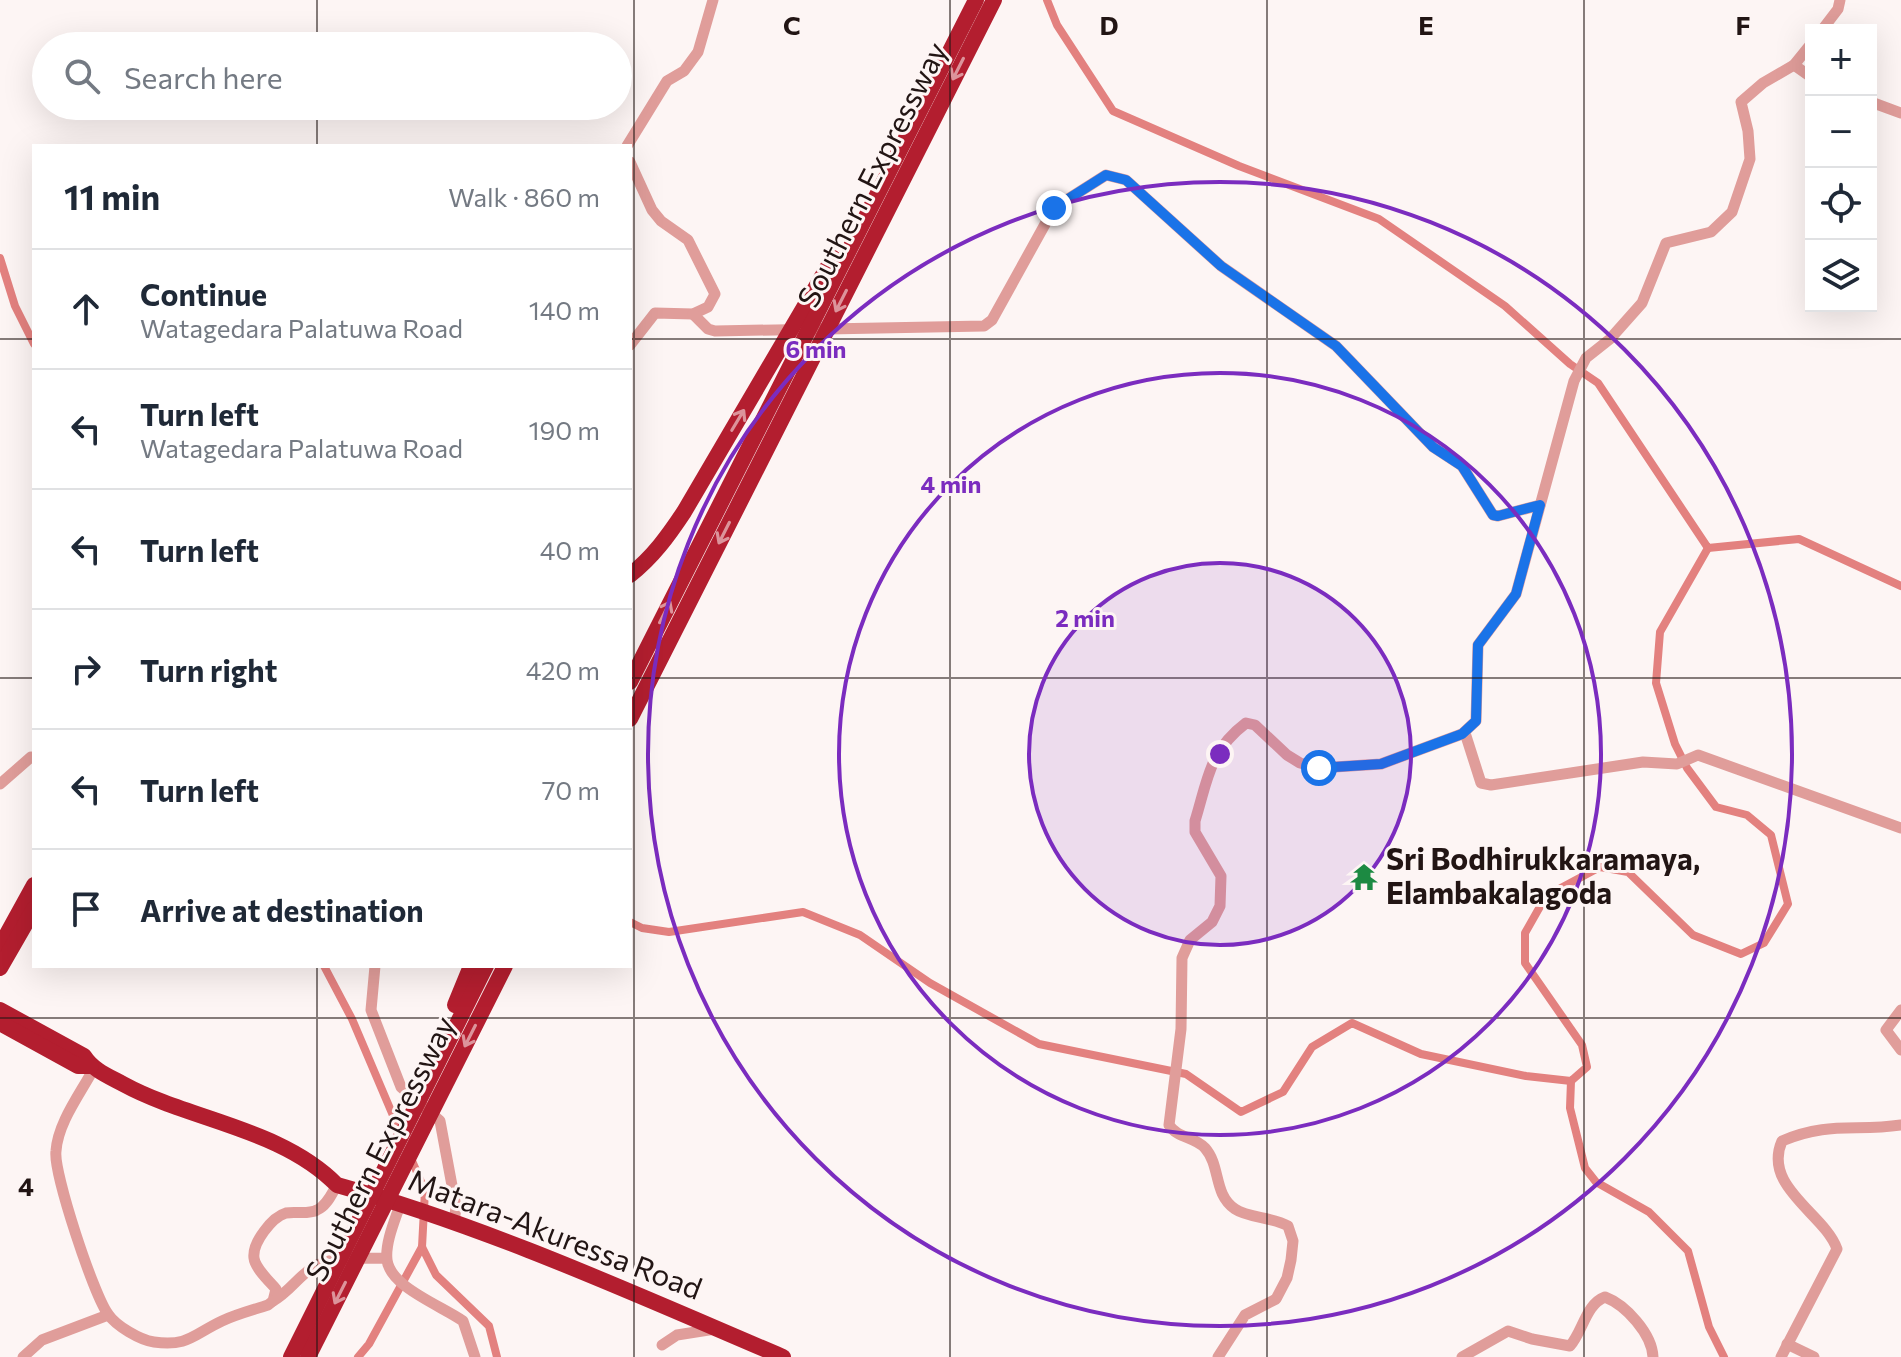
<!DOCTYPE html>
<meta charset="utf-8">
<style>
:root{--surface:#fff;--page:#f6f6f7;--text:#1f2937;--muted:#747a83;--line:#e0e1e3}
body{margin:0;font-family:Commissioner,sans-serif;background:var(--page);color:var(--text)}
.controls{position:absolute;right:24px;top:24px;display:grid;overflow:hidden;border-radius:0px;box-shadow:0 8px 32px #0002}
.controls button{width:72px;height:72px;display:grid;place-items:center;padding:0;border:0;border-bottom:2px solid var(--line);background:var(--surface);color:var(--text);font:40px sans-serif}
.stop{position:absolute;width:24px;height:24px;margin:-18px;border:6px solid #1a73e8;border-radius:50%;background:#fff}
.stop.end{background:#1a73e8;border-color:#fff;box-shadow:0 2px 8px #0008}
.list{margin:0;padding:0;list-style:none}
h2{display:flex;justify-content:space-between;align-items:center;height:104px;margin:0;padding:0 32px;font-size:34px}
h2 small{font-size:26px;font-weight:400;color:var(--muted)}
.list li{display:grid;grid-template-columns:52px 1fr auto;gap:24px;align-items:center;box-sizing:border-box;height:120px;padding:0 32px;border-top:2px solid var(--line)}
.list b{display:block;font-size:30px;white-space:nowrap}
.list p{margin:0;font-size:26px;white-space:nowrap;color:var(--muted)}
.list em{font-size:26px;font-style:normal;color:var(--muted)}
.icon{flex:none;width:44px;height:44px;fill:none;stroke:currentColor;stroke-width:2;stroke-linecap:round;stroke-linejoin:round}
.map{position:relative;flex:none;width:1901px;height:1357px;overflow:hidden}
.search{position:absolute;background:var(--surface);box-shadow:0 8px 32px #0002;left:32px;top:32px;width:600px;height:88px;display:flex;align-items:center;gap:20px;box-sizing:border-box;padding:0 28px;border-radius:44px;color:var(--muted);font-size:30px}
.panel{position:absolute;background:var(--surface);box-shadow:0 8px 32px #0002;left:32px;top:144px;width:600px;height:824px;border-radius:0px}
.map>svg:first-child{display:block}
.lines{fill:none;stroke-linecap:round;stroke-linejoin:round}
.canal{stroke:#e3817f;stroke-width:8}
.minor{stroke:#e09d9a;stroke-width:11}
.highway{stroke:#b31e2f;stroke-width:16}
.oneway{stroke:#dc949b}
.route{stroke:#1a73e8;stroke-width:10}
.grid{fill:none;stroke:#221514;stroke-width:2;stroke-opacity:0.55}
.ring{fill:none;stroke:#7b2cbf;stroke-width:4}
.labels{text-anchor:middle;stroke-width:6;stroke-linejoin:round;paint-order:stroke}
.street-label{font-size:30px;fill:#221514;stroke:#fdf5f4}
.poi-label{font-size:30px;font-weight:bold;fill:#221514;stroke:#fdf5f4;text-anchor:start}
.grid-label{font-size:26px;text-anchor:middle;font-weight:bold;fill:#221514;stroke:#fdf5f4;stroke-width:6;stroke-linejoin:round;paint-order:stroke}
.centre{fill:#7b2cbf;stroke:#fdf5f4;stroke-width:4}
.ring-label{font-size:24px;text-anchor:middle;font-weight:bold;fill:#7b2cbf;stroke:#fdf5f4;stroke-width:6;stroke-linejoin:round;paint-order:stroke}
</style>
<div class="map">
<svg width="1901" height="1357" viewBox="0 0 1901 1357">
<rect width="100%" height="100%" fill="#fdf5f4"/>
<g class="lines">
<g class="canal">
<polyline points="1047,0 1057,25 1113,111 1239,166 1379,219 1505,306 1570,364 1598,383 1708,548 1799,539 1901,586"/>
<polyline points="0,258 15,306 34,344"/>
<polyline points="630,922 642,928 669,932 803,912 860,935 930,983 1039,1044 1186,1074 1241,1112 1283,1092 1312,1047 1352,1023 1421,1054 1526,1076 1571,1081 1587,1067 1582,1045 1525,963 1525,933 1546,896 1600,867 1628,872 1693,935 1741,954 1764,943 1788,904 1771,835 1747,815 1716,807 1687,768 1675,744 1656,683 1660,632 1708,548"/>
<polyline points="324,966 352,1019 400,1132"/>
<polyline points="1571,1081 1570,1108 1585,1168 1596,1182 1649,1212 1688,1251 1709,1327 1724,1357"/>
<polyline points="410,1156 425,1191 422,1247 436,1275 489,1326 497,1357"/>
<polyline points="358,1357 369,1344 422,1247"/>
</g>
<g class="minor">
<polyline points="1822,30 1838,9 1840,0"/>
<polyline points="1794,65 1811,77"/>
<polyline points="1871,102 1901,113"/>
<polyline points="627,146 667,81 684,71 698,52 713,0"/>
<polyline points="630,162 652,210 661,221 688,240 715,294 708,307 693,314 655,313 630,345"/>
<polyline points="693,314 708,329 715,331 984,326 992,320 1054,208 1106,175 1126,180 1221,266 1336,346 1433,447 1462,466 1493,515 1498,516 1540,505"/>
<polyline points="1462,734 1466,736 1481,783 1491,785 1643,762 1677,764 1698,755 1901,828"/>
<polyline points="0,784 31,757"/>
<polyline points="375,966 371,1010 401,1087 440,1121 456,1207 454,1223"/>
<polyline points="1901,1010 1886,1030 1901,1050"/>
<path d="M94,1068C81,1093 58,1122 56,1151C53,1172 94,1296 108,1314C116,1326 140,1340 154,1342C188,1347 194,1334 222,1321C237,1314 253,1310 268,1305L273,1301L276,1289C269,1281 255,1268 254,1258C252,1243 272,1217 286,1213C296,1211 307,1215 317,1210C327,1206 332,1193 337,1185"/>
<path d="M400,1205C395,1220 385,1243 387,1260C390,1287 442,1306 463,1321L475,1357"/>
<path d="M273,1301C289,1292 297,1278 312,1268C331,1255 364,1259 386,1258"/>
<polyline points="1787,1344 1814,1357"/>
<polyline points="662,1345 677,1335 715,1329"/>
<polyline points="23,1357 42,1340 108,1315"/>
<path d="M1218,1357L1245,1315L1276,1299L1287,1278L1291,1260L1293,1241L1288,1226C1273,1217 1248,1218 1235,1209C1213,1194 1221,1166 1205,1148C1195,1137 1177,1138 1169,1125L1181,1029L1182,958L1190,940L1212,922L1220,906L1221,876L1195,832V821C1208,779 1209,751 1246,723L1255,725L1287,755L1300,763L1319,768L1381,764L1462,734L1476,721L1478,645L1516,594L1574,381L1586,358L1610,339L1642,303L1666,243L1711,232L1732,212L1750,159L1748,131L1741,102L1763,83L1794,65L1811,44"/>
<path d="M1462,1357L1508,1331L1532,1339L1570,1346C1583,1331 1586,1304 1605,1297C1626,1305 1652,1334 1653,1357"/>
<path d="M1781,1357L1837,1249C1825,1214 1762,1187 1782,1141C1829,1121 1856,1132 1901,1125"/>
</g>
<g class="highway">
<path d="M630,575C653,557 668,536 684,512L833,258"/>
<polyline points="630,682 976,0"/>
<polyline points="630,719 994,0"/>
<polyline points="0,947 34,885"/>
<polyline points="0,968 34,909"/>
<polyline points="455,1005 471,966"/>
<path d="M0,1010L84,1056C93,1070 108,1076 123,1084C191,1121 281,1128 337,1185C491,1228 637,1295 783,1357"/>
<polyline points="0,1023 78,1066 91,1066"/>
<polyline points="291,1357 486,966"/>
<polyline points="308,1357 505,966"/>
</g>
</g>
<defs><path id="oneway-shaft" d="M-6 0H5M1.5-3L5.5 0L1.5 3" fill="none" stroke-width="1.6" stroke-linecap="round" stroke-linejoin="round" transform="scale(2)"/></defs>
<g class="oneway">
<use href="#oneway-shaft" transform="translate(958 69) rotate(117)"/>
<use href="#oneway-shaft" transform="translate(841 301) rotate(117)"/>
<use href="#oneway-shaft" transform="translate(738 420) rotate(-59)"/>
<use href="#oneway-shaft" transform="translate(724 533) rotate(117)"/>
<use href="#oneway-shaft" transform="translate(665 612) rotate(-63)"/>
<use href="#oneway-shaft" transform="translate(470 1036) rotate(117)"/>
<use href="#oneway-shaft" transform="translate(340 1293) rotate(117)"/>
</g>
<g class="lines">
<polyline class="route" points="1054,208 1106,175 1126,180 1221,266 1336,346 1433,447 1462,466 1493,515 1498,516 1540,505 1516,594 1478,645 1476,721 1462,734 1381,764 1319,768"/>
</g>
<path class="grid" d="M317,0V46M634,0V1357M950,0V1357M1267,0V1357M1584,0V1357M317,106V146M0,339H34M630,339H1901M0,678H34M630,678H1901M317,966V1357M0,1018H1901"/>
<circle cx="1220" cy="754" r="191" fill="#7b2cbf" fill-opacity=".12"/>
<g class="ring">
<circle cx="1220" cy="754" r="191"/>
<circle cx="1220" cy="754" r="381"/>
<circle cx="1220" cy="754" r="572"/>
</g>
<defs>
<g id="temple-bare" transform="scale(2.16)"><path d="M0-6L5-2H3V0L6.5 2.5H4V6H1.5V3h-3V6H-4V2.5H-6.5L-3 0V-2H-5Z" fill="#1c8a42" stroke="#fdf5f4" stroke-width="2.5" paint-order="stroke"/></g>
</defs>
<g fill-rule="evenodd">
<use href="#temple-bare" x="1364" y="877"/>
</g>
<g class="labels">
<g class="street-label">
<text transform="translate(873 175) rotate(-63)" y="10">Southern Expressway</text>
<text transform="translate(381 1149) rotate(-63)" y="10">Southern Expressway</text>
<text transform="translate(555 1235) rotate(21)" y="10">Matara-Akuressa Road</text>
</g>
<g class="poi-label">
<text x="1386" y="870">Sri Bodhirukkaramaya,<tspan x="1386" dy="34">Elambakalagoda</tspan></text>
</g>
</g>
<g class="grid-label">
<text x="792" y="35">C</text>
<text x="1109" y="35">D</text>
<text x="1426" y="35">E</text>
<text x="1743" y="35">F</text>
<text x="26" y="1196">4</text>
</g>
<circle cx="1220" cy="754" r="12" class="centre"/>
<g class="ring-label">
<text x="816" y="358">6 min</text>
<text x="951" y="493">4 min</text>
<text x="1085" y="627">2 min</text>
</g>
</svg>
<div class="controls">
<button>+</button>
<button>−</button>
<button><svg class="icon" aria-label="locate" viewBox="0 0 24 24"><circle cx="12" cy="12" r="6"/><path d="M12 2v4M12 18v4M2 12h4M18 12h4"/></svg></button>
<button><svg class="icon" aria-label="layers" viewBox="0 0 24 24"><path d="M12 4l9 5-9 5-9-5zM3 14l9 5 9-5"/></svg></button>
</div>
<div class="stop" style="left:1319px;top:768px"></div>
<div class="stop end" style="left:1054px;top:208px"></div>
<div class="search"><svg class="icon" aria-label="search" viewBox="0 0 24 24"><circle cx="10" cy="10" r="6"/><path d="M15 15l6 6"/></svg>Search here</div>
<section class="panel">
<h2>11 min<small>Walk · 860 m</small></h2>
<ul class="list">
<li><svg class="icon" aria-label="ahead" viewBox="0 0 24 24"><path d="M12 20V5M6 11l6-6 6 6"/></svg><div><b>Continue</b><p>Watagedara Palatuwa Road</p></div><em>140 m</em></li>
<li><svg class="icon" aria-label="left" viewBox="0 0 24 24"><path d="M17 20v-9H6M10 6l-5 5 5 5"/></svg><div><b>Turn left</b><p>Watagedara Palatuwa Road</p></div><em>190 m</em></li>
<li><svg class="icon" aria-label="left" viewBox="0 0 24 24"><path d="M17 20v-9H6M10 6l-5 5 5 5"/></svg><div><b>Turn left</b></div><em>40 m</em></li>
<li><svg class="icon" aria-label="right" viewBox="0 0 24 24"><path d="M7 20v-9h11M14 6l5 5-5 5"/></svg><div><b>Turn right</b></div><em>420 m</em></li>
<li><svg class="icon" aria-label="left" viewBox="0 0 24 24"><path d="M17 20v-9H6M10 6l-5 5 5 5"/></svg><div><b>Turn left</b></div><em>70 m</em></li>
<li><svg class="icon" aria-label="arrive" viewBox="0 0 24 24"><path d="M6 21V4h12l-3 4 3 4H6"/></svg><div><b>Arrive at destination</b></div></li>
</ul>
</section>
</div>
